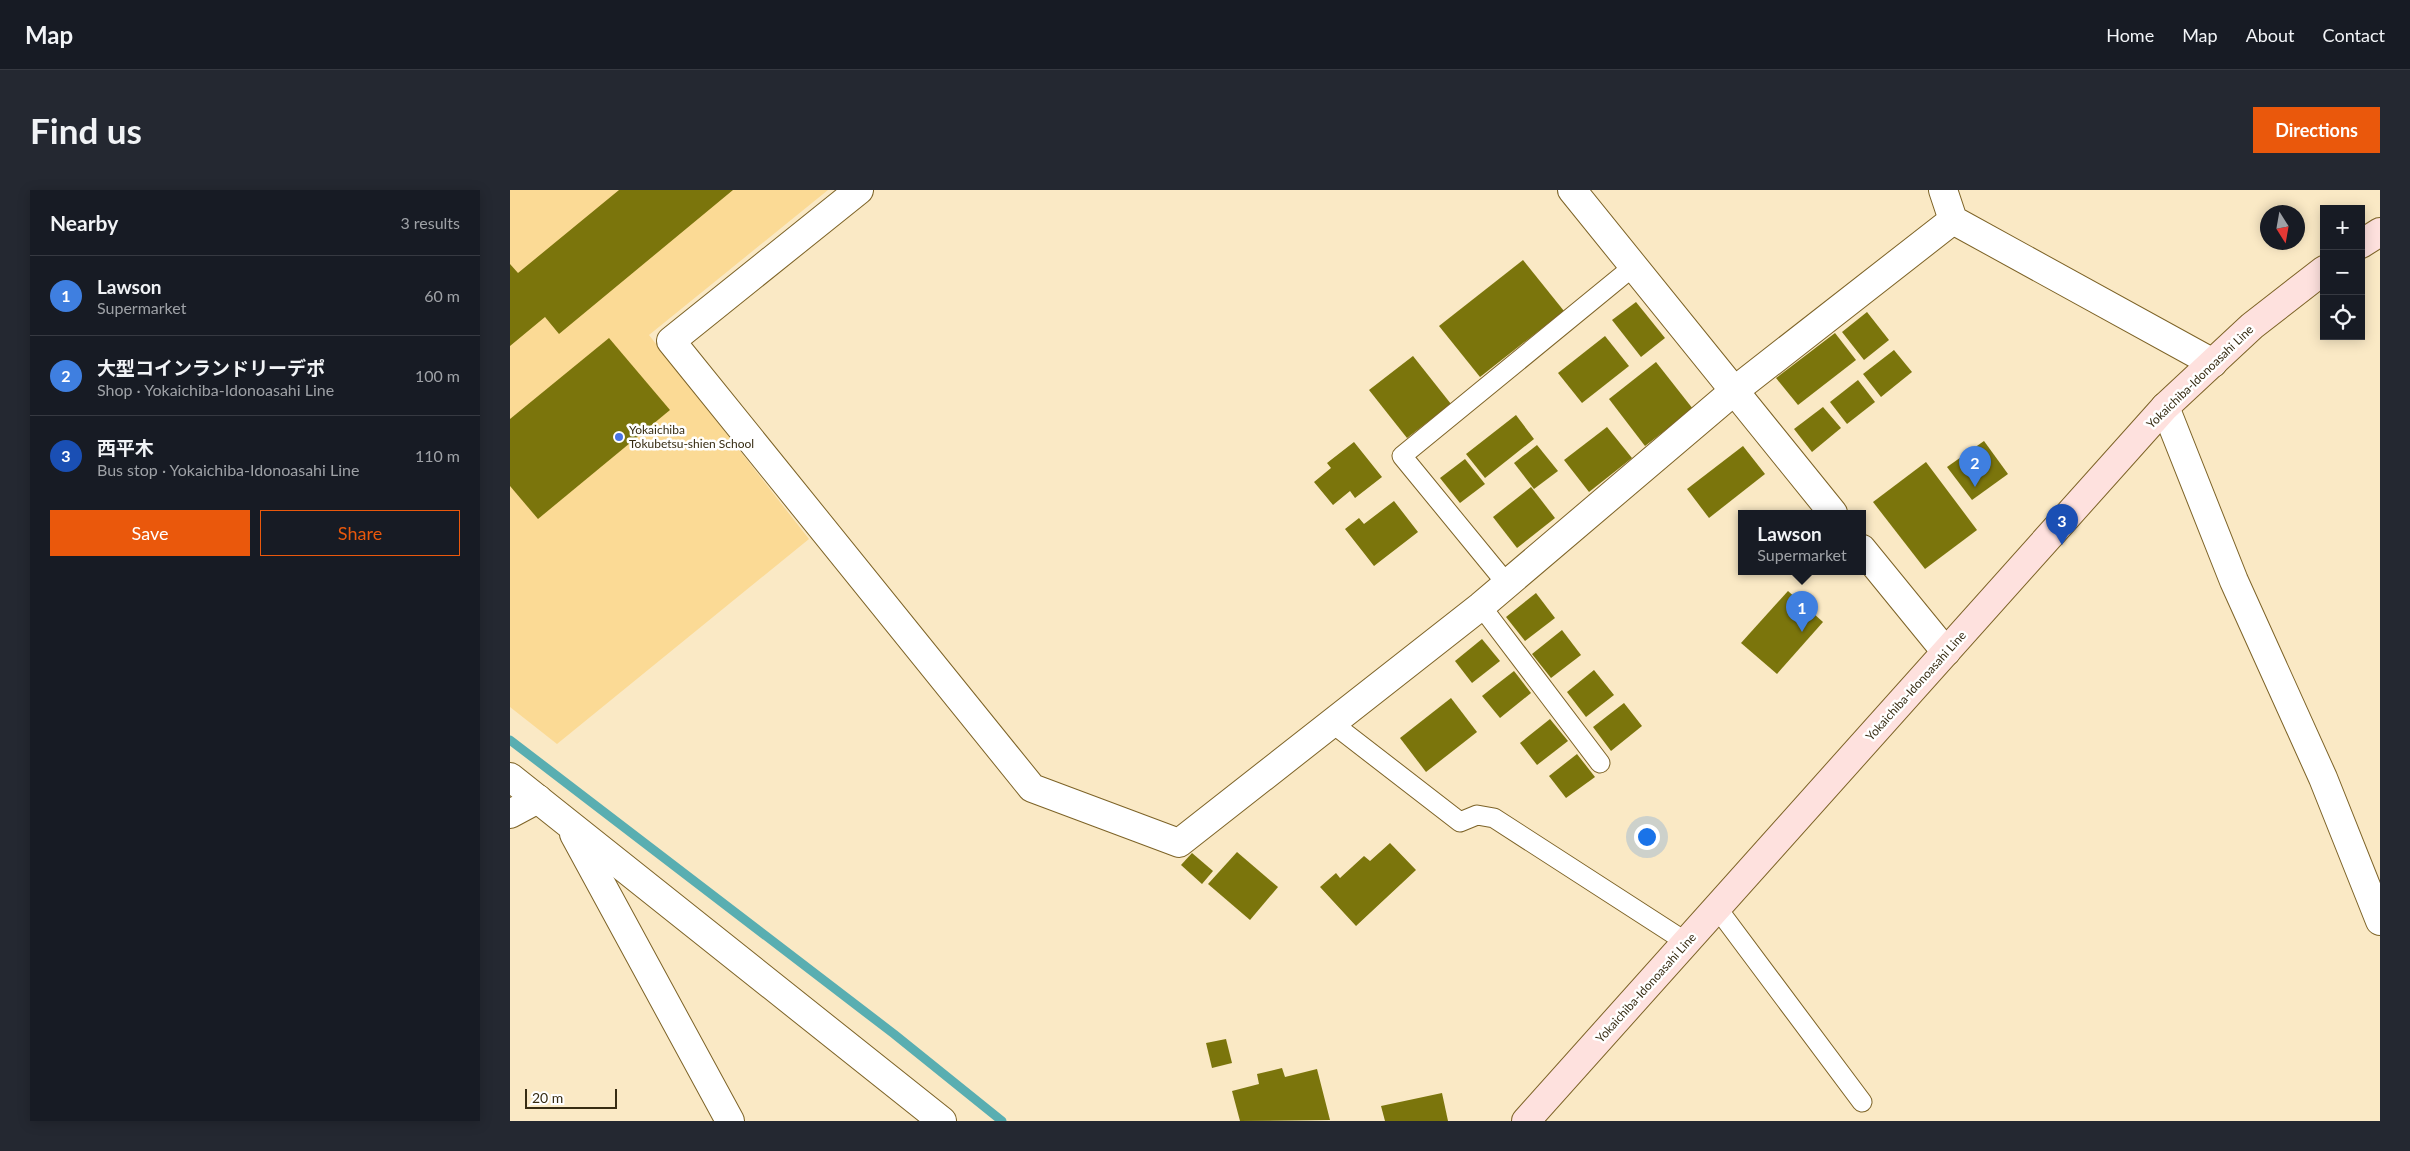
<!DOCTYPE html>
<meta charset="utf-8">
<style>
:root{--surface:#171b24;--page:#242831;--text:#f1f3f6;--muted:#9ea1a6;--line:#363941;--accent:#ea580c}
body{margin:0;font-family:Lato,"Noto Sans JP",sans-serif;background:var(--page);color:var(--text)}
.controls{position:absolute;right:15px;top:15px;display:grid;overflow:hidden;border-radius:0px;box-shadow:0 2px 12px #0003}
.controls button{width:45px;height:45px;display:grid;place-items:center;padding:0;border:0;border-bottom:1px solid var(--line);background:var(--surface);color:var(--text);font:25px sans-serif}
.compass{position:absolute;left:1750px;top:15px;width:45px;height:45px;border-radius:50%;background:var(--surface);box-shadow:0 2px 12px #0003;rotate:169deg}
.scale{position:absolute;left:15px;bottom:12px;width:92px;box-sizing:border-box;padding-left:5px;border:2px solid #372c13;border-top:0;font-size:14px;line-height:18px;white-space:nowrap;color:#372c13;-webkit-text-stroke:4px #fff;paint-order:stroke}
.you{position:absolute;left:1136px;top:646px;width:18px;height:18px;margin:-12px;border:4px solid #fff;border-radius:50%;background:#1a73e8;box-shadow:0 0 0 8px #1a73e833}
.badge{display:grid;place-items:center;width:32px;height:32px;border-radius:50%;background:var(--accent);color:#fff;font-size:16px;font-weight:700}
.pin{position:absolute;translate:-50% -41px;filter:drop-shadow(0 1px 2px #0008)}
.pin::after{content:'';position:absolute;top:26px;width:18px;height:15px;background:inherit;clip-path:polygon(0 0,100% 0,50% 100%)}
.popup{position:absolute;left:1228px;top:320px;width:128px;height:65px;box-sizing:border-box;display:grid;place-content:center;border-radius:0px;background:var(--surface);filter:drop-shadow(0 1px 4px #0005);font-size:16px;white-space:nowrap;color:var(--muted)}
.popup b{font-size:19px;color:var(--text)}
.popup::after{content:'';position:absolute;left:50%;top:100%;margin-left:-10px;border:10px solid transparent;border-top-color:var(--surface)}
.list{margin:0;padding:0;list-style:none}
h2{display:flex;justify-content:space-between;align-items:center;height:65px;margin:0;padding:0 20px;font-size:21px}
h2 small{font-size:16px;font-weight:400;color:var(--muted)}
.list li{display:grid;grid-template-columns:32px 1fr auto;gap:15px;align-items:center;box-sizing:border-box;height:80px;padding:0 20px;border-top:1px solid var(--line)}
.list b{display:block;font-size:19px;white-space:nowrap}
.list p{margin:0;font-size:16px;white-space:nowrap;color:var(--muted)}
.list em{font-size:16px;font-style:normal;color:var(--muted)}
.actions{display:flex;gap:10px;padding:15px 20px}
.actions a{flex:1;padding:11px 0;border:1px solid var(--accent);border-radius:0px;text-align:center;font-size:18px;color:var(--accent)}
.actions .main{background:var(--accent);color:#fff}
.icon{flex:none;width:28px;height:28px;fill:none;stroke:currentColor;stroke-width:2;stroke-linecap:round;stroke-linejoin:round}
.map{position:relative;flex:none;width:1870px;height:931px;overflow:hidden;border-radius:0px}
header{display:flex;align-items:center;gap:30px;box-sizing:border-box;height:70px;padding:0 25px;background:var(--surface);border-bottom:1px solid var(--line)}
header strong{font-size:24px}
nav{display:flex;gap:28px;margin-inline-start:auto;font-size:18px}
.intro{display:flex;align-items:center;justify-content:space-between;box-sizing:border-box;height:120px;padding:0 30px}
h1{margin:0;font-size:35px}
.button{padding:12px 22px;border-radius:0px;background:var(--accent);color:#fff;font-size:18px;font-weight:700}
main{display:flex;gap:30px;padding:0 30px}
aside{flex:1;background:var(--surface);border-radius:0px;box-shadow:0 2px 12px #0003}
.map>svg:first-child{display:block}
.built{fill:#fbda95}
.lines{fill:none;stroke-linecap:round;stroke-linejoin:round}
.stream{stroke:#59aeb1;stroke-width:9}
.building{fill:#7b750c}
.service-casing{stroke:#7d6327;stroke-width:21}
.minor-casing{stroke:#7d6327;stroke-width:30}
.secondary-casing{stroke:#7d6327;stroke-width:30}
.service{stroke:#fff;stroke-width:19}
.minor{stroke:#fff;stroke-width:28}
.secondary{stroke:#fee1de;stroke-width:28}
.poi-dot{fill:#4873e5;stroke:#fff;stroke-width:2}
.labels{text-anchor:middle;stroke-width:5;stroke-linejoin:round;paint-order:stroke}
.street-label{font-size:12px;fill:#372c13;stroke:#fff}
.poi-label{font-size:12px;fill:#372c13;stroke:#fff;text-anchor:start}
</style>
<header>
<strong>Map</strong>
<nav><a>Home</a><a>Map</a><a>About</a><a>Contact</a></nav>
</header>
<div class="intro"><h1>Find us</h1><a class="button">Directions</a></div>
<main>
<aside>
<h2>Nearby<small>3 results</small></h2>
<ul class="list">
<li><span class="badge" style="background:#3f7fe0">1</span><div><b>Lawson</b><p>Supermarket</p></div><em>60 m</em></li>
<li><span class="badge" style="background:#3f7fe0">2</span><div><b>大型コインランドリーデポ</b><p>Shop · Yokaichiba-Idonoasahi Line</p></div><em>100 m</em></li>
<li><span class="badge" style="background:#1a4fb4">3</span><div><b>西平木</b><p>Bus stop · Yokaichiba-Idonoasahi Line</p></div><em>110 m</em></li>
</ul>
<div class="actions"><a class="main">Save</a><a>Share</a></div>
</aside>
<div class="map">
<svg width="1870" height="931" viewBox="0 0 1870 931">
<rect width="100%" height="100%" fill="#fae9c5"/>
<polygon class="built" points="0,0 318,0 139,145 299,349 47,554 0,517"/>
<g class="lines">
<polyline class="stream" points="0,550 384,844 492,931"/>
</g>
<g class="building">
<polygon points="109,0 223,0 49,144 35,127 0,156 0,74 8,83"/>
<polygon points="1013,70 1054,121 970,187 929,136"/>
<polygon points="1126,112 1155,148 1131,167 1102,130"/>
<polygon points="1357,122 1379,150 1354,170 1332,142"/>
<polygon points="1325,143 1346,170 1288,215 1266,188"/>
<polygon points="1095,146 1119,176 1072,213 1048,183"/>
<polygon points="99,148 160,220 28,329 0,296 0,229"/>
<polygon points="1384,160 1402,182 1371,207 1353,184"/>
<polygon points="903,166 941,214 897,248 859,200"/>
<polygon points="1146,172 1183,219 1135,256 1099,209"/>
<polygon points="1348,190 1365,212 1337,234 1320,212"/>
<polygon points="1313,217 1331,238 1302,262 1284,239"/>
<polygon points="1006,225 1024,249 975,288 956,264"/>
<polygon points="1097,237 1122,268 1079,302 1054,270"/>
<polygon points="1474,251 1498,284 1462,310 1437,277"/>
<polygon points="844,252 872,287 845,308 840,301 823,315 804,292 821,278 817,273"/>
<polygon points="1027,255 1048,281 1024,299 1004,273"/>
<polygon points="1233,256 1255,284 1199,328 1177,299"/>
<polygon points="955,269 975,294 950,313 930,288"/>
<polygon points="1416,272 1467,340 1415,379 1363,312"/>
<polygon points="1021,297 1045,328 1007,358 983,327"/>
<polygon points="884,311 908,342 864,376 835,339 849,328 854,334"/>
<polygon points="1278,401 1313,432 1267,484 1231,453"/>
<polygon points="1026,403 1045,428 1015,451 996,427"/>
<polygon points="1052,440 1071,465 1041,488 1022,464"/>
<polygon points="972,449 990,471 962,493 945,471"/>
<polygon points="1084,480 1104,505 1076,527 1057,502"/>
<polygon points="1004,481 1021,503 990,528 972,506"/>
<polygon points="941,508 967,542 916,582 890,548"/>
<polygon points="1114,513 1132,536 1101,561 1083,537"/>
<polygon points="1040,529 1058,551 1027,575 1010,553"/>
<polygon points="1067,564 1085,587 1056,608 1039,586"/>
<polygon points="880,653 906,680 846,736 810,697 826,683 830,688 854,666 860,671"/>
<polygon points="727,662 768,697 740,730 698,694"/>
<polygon points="682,663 703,681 692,694 671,675"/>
<polygon points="716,849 722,873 702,878 696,853"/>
<polygon points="772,878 775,887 807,879 820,930 730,931 722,901 749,894 747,884"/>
<polygon points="932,903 938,931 875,931 871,916"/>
</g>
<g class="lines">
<g class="service-casing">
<g id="service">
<polyline points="997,394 892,266 1124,76"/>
<polyline points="971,416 1090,573"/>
<polyline points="822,533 950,632 967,625 984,628 1176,752"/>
<polyline points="1207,718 1352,912"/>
</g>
</g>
<g class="minor-casing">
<g id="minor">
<polyline points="349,0 161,151 522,598 669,653 971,416 1224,201 1443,30"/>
<polyline points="1062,0 1323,323"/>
<polyline points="1433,0 1443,30 1703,173"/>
<polyline points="1655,217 1724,391 1813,588 1870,731"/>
<polyline points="1352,359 1436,462"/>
<polyline points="0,587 432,931"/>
<polyline points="0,624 28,609"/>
<polyline points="64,644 220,931"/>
</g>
</g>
<g class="secondary-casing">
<g id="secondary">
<polyline points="1851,54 1870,42"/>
<polyline points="1016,931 1655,217 1742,136 1814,80"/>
</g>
</g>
<use href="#service" class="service"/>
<use href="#minor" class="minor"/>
<use href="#secondary" class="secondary"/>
</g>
<circle class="poi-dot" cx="109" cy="247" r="5"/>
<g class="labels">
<g class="street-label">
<text transform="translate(1690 187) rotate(-44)" y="4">Yokaichiba-Idonoasahi Line</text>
<text transform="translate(1406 496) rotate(-48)" y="4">Yokaichiba-Idonoasahi Line</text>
<text transform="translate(1136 798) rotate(-48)" y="4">Yokaichiba-Idonoasahi Line</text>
</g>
<g class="poi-label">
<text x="119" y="244">Yokaichiba<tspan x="119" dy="14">Tokubetsu-shien School</tspan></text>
</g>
</g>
</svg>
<div class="controls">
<button>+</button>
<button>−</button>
<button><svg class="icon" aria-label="locate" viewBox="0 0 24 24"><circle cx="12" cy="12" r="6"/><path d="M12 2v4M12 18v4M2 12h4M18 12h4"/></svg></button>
</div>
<svg class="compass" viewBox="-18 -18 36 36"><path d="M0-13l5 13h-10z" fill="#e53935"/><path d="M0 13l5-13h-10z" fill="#9ea1a6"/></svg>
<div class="scale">20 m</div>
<div class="you"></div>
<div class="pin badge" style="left:1292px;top:442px;background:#3f7fe0">1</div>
<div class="popup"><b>Lawson</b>Supermarket</div>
<div class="pin badge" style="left:1465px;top:297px;background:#3f7fe0">2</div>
<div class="pin badge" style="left:1552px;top:355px;background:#1a4fb4">3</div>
</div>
</main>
